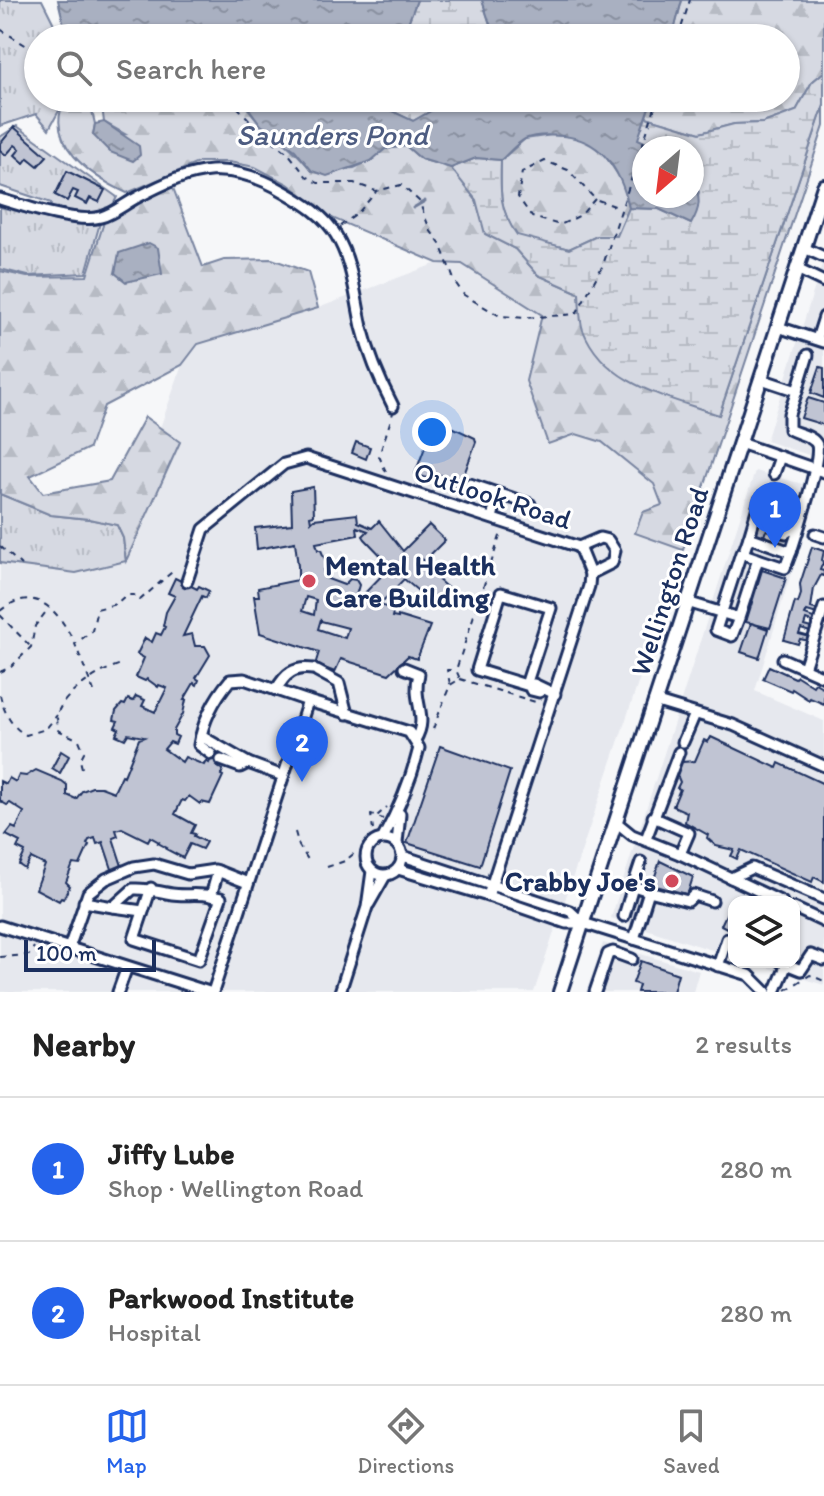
<!DOCTYPE html>
<meta charset="utf-8">
<style>
:root{--surface:#fff;--page:#f2f2f2;--text:#222;--muted:#767676;--line:#e0e0e0;--accent:#2563eb}
body{margin:0;font-family:Itim,sans-serif;background:var(--page);color:var(--text)}
.controls{position:absolute;right:24px;bottom:24px;display:grid;overflow:hidden;border-radius:16px;box-shadow:0 2px 6px #0004}
.controls button{width:72px;height:72px;display:grid;place-items:center;padding:0;border:0;border-bottom:2px solid var(--line);background:var(--surface);color:var(--text);font:40px sans-serif}
.compass{position:absolute;left:632px;top:136px;width:72px;height:72px;border-radius:50%;background:var(--surface);box-shadow:0 2px 6px #0004;rotate:208deg}
.scale{position:absolute;left:24px;bottom:20px;width:132px;box-sizing:border-box;padding-left:8px;border:4px solid #1b2f5e;border-top:0;font-size:22px;line-height:28px;white-space:nowrap;color:#1b2f5e;-webkit-text-stroke:6px #fff;paint-order:stroke}
.you{position:absolute;left:432px;top:432px;width:28px;height:28px;margin:-20px;border:6px solid #fff;border-radius:50%;background:#1a73e8;box-shadow:0 0 0 12px #1a73e833}
.badge{display:grid;place-items:center;width:52px;height:52px;border-radius:50%;background:var(--accent);color:#fff;font-size:26px;font-weight:700}
.pin{position:absolute;translate:-50% -66px;filter:drop-shadow(0 2px 4px #0008)}
.pin::after{content:'';position:absolute;top:42px;width:28px;height:24px;background:inherit;clip-path:polygon(0 0,100% 0,50% 100%)}
.list{margin:0;padding:0;list-style:none}
h2{display:flex;justify-content:space-between;align-items:center;height:104px;margin:0;padding:0 32px;font-size:34px}
h2 small{font-size:26px;font-weight:400;color:var(--muted)}
.list li{display:grid;grid-template-columns:52px 1fr auto;gap:24px;align-items:center;box-sizing:border-box;height:144px;padding:0 32px;border-top:2px solid var(--line)}
.list b{display:block;font-size:30px;white-space:nowrap}
.list p{margin:0;font-size:26px;white-space:nowrap;color:var(--muted)}
.list em{font-size:26px;font-style:normal;color:var(--muted)}
.icon{flex:none;width:44px;height:44px;fill:none;stroke:currentColor;stroke-width:2;stroke-linecap:round;stroke-linejoin:round}
.map{position:relative;flex:none;width:824px;height:992px;overflow:hidden}
.search{position:absolute;background:var(--surface);box-shadow:0 2px 6px #0004;left:24px;right:24px;top:24px;height:88px;display:flex;align-items:center;gap:20px;box-sizing:border-box;padding:0 28px;border-radius:44px;color:var(--muted);font-size:30px}
.sheet{height:392px;background:var(--surface)}
nav{display:flex;justify-content:space-around;align-items:center;box-sizing:border-box;height:112px;border-top:2px solid var(--line);background:var(--surface);font-size:22px;color:var(--muted)}
nav a{display:grid;justify-items:center;gap:4px}
nav .on{color:var(--accent)}
.map>svg:first-child{display:block}
.built{fill:#e6e8ee}
.grass{fill:url(#grass-tufts);stroke:#7884a0;stroke-width:2}
.forest{fill:url(#forest-firs);stroke:#7884a0;stroke-width:2}
.wetland{fill:url(#wetland-marsh);stroke:#7884a0;stroke-width:2}
.water{fill:url(#water-ripples);stroke:#707c99;stroke-width:2}
.lines{fill:none;stroke-linecap:round;stroke-linejoin:round}
.stream{stroke:#707c99;stroke-width:3}
.building{fill:#c0c4d3;stroke:#1b2f5e;stroke-width:2;fill-rule:evenodd}
.minor-tunnel{stroke:#cacfda;stroke-width:9;stroke-dasharray:9 4.5;stroke-linecap:butt}
.minor-casing{stroke:#1b2f5e;stroke-width:15}
.major-casing{stroke:#1b2f5e;stroke-width:18}
.path{stroke:#1b2f5e;stroke-width:2;stroke-dasharray:6 6;stroke-linecap:butt}
.minor{stroke:#fff;stroke-width:9}
.major{stroke:#fff;stroke-width:12}
.poi-dot{fill:#d1495b;stroke:#fff;stroke-width:3}
.labels{text-anchor:middle;stroke-width:6;stroke-linejoin:round;paint-order:stroke}
.street-label{font-size:28px;fill:#1b2f5e;stroke:#fff}
.poi-label{font-size:28px;font-weight:bold;fill:#1b2f5e;stroke:#fff;text-anchor:start}
.water-label{font-size:30px;font-style:italic;fill:#4d5c81;stroke:#fff}
</style>
<div class="map">
<svg width="824" height="992" viewBox="0 0 824 992">
<defs>
<pattern id="grass-tufts" width="24" height="20" patternUnits="userSpaceOnUse" patternTransform="scale(2)"><rect width="24" height="20" fill="#d6d9e2"/><path d="M3 7l-1-3M5 7V3M7 7l1-3M15 17l-1-3M17 17v-4M19 17l1-3" fill="none" stroke="#b7bbc4"/></pattern>
<pattern id="forest-firs" width="22" height="20" patternUnits="userSpaceOnUse" patternTransform="scale(2)"><rect width="22" height="20" fill="#d6d9e2"/><path d="M5 1l3.5 6h-7zM16 11l3.5 6h-7z" fill="#b7bbc4"/></pattern>
<pattern id="wetland-marsh" width="20" height="14" patternUnits="userSpaceOnUse" patternTransform="scale(2)"><rect width="20" height="14" fill="#d6d9e2"/><path d="M1 5h8M5 5V1M11 12h8M15 12V8" fill="none" stroke="#b7bbc4"/></pattern>
<pattern id="water-ripples" width="26" height="14" patternUnits="userSpaceOnUse" patternTransform="scale(2)"><rect width="26" height="14" fill="#a9b0c1"/><path d="M2 4q2-2 4 0t4 0M15 11q2-2 4 0t4 0" fill="none" stroke="#8990a0"/></pattern>
</defs>
<rect width="100%" height="100%" fill="#f6f7f9"/>
<filter id="ink" filterUnits="userSpaceOnUse"><feTurbulence type="fractalNoise" baseFrequency=".0125" numOctaves="2"/><feDisplacementMap in="SourceGraphic" scale="16" xChannelSelector="R" yChannelSelector="G"/><feConvolveMatrix kernelMatrix="1 2 1 2 8 2 1 2 1" color-interpolation-filters="sRGB"/></filter>
<g filter="url(#ink)">
<g class="built">
<polygon points="824,258 824,460 766,441"/>
<polygon points="437,263 462,263 543,316 526,381 548,444 576,434 602,442 654,484 662,506 643,513 636,533 683,550 534,992 0,992 0,563 76,573 126,561 179,442 160,428 182,365 198,344 318,308"/>
<polygon points="755,471 817,488 755,691 824,721 824,985 749,962 794,962 794,902 734,902 734,957 611,918"/>
<polygon points="603,943 699,971 693,992 586,992"/>
</g>
<g class="grass">
<polygon points="0,0 42,0 54,24 44,38 38,38 38,98 66,98 49,129 36,114 0,126"/>
<polygon points="17,126 117,197 113,205 94,214 50,210 51,203 0,186 0,137"/>
<polygon points="0,207 61,222 100,223 86,273 28,276 0,269"/>
<polygon points="0,494 51,515 89,519 117,525 123,538 126,561 76,573 0,563"/>
</g>
<g class="forest">
<polygon points="682,0 824,0 824,72 812,82 796,111 763,123 734,124 700,133 646,117 652,98 786,98 786,38 672,38"/>
<path d="M66,98H89L95,124L93,135L125,134L104,122L101,98H237C248,106 254,118 264,127C285,143 295,150 312,171L354,168L370,161L385,149L406,146L421,159L451,168L476,200L486,234L515,249L538,275L579,293L583,329L686,403L719,415L824,105V126L683,550L635,533L643,512L662,505L654,484L602,442L576,434L548,444L526,381L542,315L462,264L437,263L332,218L288,184L255,167L229,162H200L127,193C92,177 41,142 66,98Z"/>
<path d="M552,135L578,137L600,148L624,184L629,208L617,236H597L569,249L517,236C499,210 500,191 501,160L525,139Z"/>
<polygon points="172,185 203,267 224,260 272,259 308,272 318,308 198,344 182,365 104,406 89,448 30,476 43,493 110,481 145,417 180,442 126,561 123,538 117,525 89,519 51,515 0,494 0,271 27,277 87,276 104,222"/>
</g>
<g class="wetland">
<polygon points="417,0 482,0 493,33 498,38 402,38"/>
<path d="M824,72V105L719,415C669,397 605,386 583,330C579,319 580,304 579,293L538,275L515,249L485,234L476,200L451,168L476,158L501,160C500,191 499,210 517,235L569,249L597,236H617L629,208L659,209L691,224L699,192L692,182V148H657L637,139L646,117L700,133L734,124L763,123L796,111L812,82Z"/>
<polygon points="364,98 454,98 413,121"/>
</g>
<g class="water">
<polygon points="58,0 417,0 402,38 67,38"/>
<polygon points="482,0 682,0 672,38 498,38 493,33"/>
<path d="M237,98H364L413,121L454,98H652L638,139L657,148H644V196H692V182C702,197 700,209 691,224L659,209L629,208C621,171 603,140 563,136C552,135 535,134 525,139C517,143 508,154 501,160L476,158L451,168L421,159L406,146L385,149L371,161L327,176L312,171L295,150L261,125L247,106Z"/>
<polygon points="104,122 139,146 140,155 133,161 110,152 93,135 95,124"/>
<polygon points="149,243 158,248 162,274 126,282 115,273 119,253"/>
</g>
<g class="lines">
<polyline class="stream" points="413,208 425,201"/>
</g>
<g class="building">
<polygon points="14,127 47,156 38,166 28,158 24,163 15,155 20,149 15,145 6,155 0,150 0,144"/>
<polygon points="67,171 105,190 99,202 90,198 87,204 75,198 78,192 73,190 67,201 55,195"/>
<polygon points="820,367 824,368 824,398 811,393"/>
<polygon points="808,398 824,403 824,425 801,418"/>
<polygon points="432,424 446,428 448,425 475,438 476,442 459,488 441,483 443,476 437,474 435,481 415,474 428,439 425,438"/>
<polygon points="356,442 370,447 366,459 352,453"/>
<polygon points="771,484 791,491 788,501 784,499 780,510 785,512 777,533 766,530 764,536 756,533"/>
<path d="M313,487L314,515L310,516L311,522L314,519L357,514L358,522L372,528L379,521L403,551L429,525L445,540L424,561L422,559L417,564L426,569L452,592L437,607L404,579L379,605L394,609L392,617L398,618V616L430,626L417,659L408,656L389,674L341,659L335,672L322,667L321,671L317,670L318,666L315,665L319,652L260,633L254,596H259L258,588L298,580V566L295,542L257,549L255,528L292,524L291,491ZM357,527L368,531L363,536L365,539L391,566L360,598L356,596L355,599L359,585L356,580L350,579L344,585L325,578L323,570H327L326,562L321,550H318L316,543L358,535ZM306,597L316,600L314,615L302,611ZM321,619V621L348,628L345,638L318,629Z"/>
<polygon points="812,547 824,551 822,560 824,566 822,565 820,570 824,571 824,576 821,575 814,588 811,608 818,610 817,614 807,611 805,615 816,619 814,623 806,620 804,626 811,628 810,632 801,629 799,634 810,637 809,641 800,639 798,644 784,640 795,602 798,603 801,594 800,584"/>
<polygon points="762,570 786,578 770,628 746,622"/>
<polygon points="175,578 197,589 199,586 209,591 206,598 202,596 183,636 192,634 195,646 205,646 210,655 196,678 199,680 197,685 194,683 184,700 186,700 183,714 174,730 174,735 178,737 175,744 170,742 164,749 182,762 185,757 204,765 206,761 209,763 217,747 224,750 216,766 223,770 221,775 223,776 210,804 201,802 200,804 189,796 185,801 182,800 175,814 195,825 191,833 195,834 194,836 206,842 202,849 190,844 183,858 166,849 167,848 158,843 159,842 150,837 148,841 122,828 116,830 118,836 113,838 123,869 113,872 103,842 97,844 95,838 89,840 87,844 89,845 80,865 73,864 66,882 70,886 63,899 61,898 59,901 36,889 45,865 31,858 25,869 19,865 25,852 17,848 20,842 6,835 12,827 16,829 24,812 10,803 7,805 0,801 0,781 6,784 9,778 16,782 19,775 26,776 36,770 62,781 67,785 67,795 76,799 82,791 92,787 101,787 114,792 122,775 124,776 139,739 144,737 128,734 125,739 116,735 119,729 115,727 118,721 114,720 116,711 122,704 125,705 128,699 133,701 136,696 145,700 142,706 155,712 167,688 159,685 158,687 147,679 145,681 136,677 144,658 137,654 145,638 152,642 156,633 161,635 165,627 163,626 166,612 175,596 168,593"/>
<polygon points="751,623 768,629 759,658 741,652"/>
<polygon points="769,666 795,678 797,676 813,686 815,683 824,688 824,704 810,698 809,700 792,689 791,691 763,679"/>
<polygon points="711,737 777,768 779,763 824,784 824,882 814,877 812,882 741,850 737,859 731,856 734,850 716,846 707,838 708,835 685,822 687,812 673,806 680,789 677,788 680,782 677,775 678,767 682,762 695,761 704,740 708,742"/>
<polygon points="440,746 510,771 480,866 407,843"/>
<polygon points="61,751 69,756 60,773 52,768"/>
<polygon points="660,861 693,877 687,896 652,885"/>
<polygon points="733,900 736,902 734,932 721,925"/>
<polygon points="641,961 678,974 673,992 637,992 639,985 633,983"/>
</g>
<g class="lines">
<g class="minor-tunnel">
<polyline points="761,517 781,523"/>
<polyline points="758,524 778,531"/>
</g>
<g class="minor-casing">
<g id="minor">
<path d="M0,199C23,206 78,224 101,217C113,214 126,203 138,197C194,167 229,159 285,192C304,203 325,216 336,235C353,263 355,296 362,327C369,355 380,381 393,406"/>
<polyline points="804,248 824,257"/>
<polyline points="797,269 824,282"/>
<polyline points="778,327 824,342"/>
<polyline points="817,339 824,317"/>
<path d="M761,379L797,391L789,414V429C796,434 813,435 817,445C821,459 797,534 791,552"/>
<polyline points="797,391 808,355"/>
<polyline points="740,443 824,472"/>
<polyline points="774,474 780,457"/>
<polyline points="470,484 530,504"/>
<polyline points="781,506 802,514"/>
<polyline points="492,518 498,494"/>
<polyline points="781,523 797,533"/>
<polyline points="778,531 786,533 790,530"/>
<polyline points="815,534 824,537"/>
<polyline points="749,537 760,500 766,502"/>
<polyline points="579,547 600,538 608,540 615,551 612,563 590,574"/>
<polyline points="743,554 749,537 791,552 785,568 758,559"/>
<polyline points="187,581 204,529 284,464 306,458 579,547 590,574 589,586 488,896"/>
<polyline points="687,602 739,618 732,636 716,630 741,553 758,559 739,618"/>
<polyline points="783,659 824,677"/>
<path d="M404,668L419,674C411,702 430,716 415,740"/>
<polyline points="804,668 824,607"/>
<polyline points="317,671 339,683 347,714"/>
<polyline points="526,685 551,608 501,593 477,670 526,685 529,685"/>
<path d="M276,690C285,674 294,666 313,669"/>
<polyline points="542,690 539,692 531,690 529,685 534,684 555,694"/>
<polyline points="654,701 733,725 824,766"/>
<polyline points="201,736 248,763"/>
<polyline points="683,742 695,714"/>
<path d="M211,754L199,745C203,721 214,699 230,680L244,679L308,701L409,732L419,748C411,780 399,809 383,838"/>
<polyline points="221,760 240,767 248,763 283,776"/>
<polyline points="653,817 689,833 680,854"/>
<polyline points="616,822 632,835 680,854 782,902"/>
<circle cx="384" cy="857" r="18"/>
<polyline points="646,839 679,752"/>
<polyline points="397,843 400,814"/>
<polyline points="403,856 570,911 583,923"/>
<polyline points="641,862 633,886 649,891"/>
<polyline points="398,869 488,896 566,923 583,923 749,975 766,992"/>
<polyline points="731,878 752,868 824,899"/>
<polyline points="151,888 134,939 199,960 221,898 211,896"/>
<path d="M84,902L113,907L133,889C148,888 158,892 172,894C185,896 198,893 211,896L218,871"/>
<polyline points="369,904 385,876"/>
<polyline points="113,907 143,911"/>
<polyline points="794,908 824,922"/>
<polyline points="624,916 633,886"/>
<polyline points="0,926 209,992"/>
<polyline points="634,939 649,891 688,901 694,895 712,901"/>
<polyline points="69,948 88,893 106,879 134,867 154,864 188,874 215,870 248,883"/>
<polyline points="781,962 801,970 811,955 824,960"/>
<polyline points="718,966 727,939"/>
<polyline points="118,992 127,967"/>
<polyline points="213,992 308,701"/>
<polyline points="340,992 367,907 372,871"/>
<polyline points="595,992 608,954 613,952 632,959"/>
<polyline points="775,992 787,964"/>
</g>
</g>
<g class="major-casing">
<polyline id="major" points="560,992 824,186"/>
</g>
<g class="path">
<polyline points="0,29 38,53"/>
<polyline points="678,38 690,0"/>
<polyline points="229,98 257,128 288,153 306,176 318,183 354,183 376,191 401,185 419,201 430,230 440,244 455,282 464,295 500,316 525,318 576,314 603,265 658,98"/>
<polyline points="595,199 581,215 560,225 532,217 518,197 522,172 545,161 568,170 595,199 620,208"/>
<polyline points="340,226 357,214 376,192"/>
<polyline points="386,472 379,456 393,413"/>
<polyline points="0,546 21,565"/>
<path d="M0,611C35,583 58,610 74,642"/>
<polyline points="0,615 30,646"/>
<polyline points="0,672 11,667 31,647 35,626 49,608"/>
<polyline points="460,679 539,703"/>
<polyline points="450,684 447,670 456,670"/>
<polyline points="94,692 75,644 92,631 97,609 116,604 126,595 134,595 140,600 172,572"/>
<path d="M0,695C4,712 11,727 26,735L46,729L57,715"/>
<polyline points="433,729 450,685 460,679 456,670 501,533"/>
<path d="M82,768L80,760L84,752L79,740L58,730C58,725 57,721 57,716C61,694 102,669 122,664"/>
<polyline points="377,816 387,807"/>
<polyline points="373,830 371,815 383,819"/>
<polyline points="295,832 299,846 309,861"/>
<polyline points="327,867 345,861 357,851"/>
<polyline points="0,957 29,955 34,947"/>
<polyline points="786,990 810,975 824,981"/>
</g>
<use href="#minor" class="minor"/>
<use href="#major" class="major"/>
</g>
</g>
<g class="poi-dot">
<circle cx="309" cy="581" r="8"/>
<circle cx="672" cy="881" r="8"/>
</g>
<g class="labels">
<g class="street-label">
<text transform="translate(493 495) rotate(18)" y="10">Outlook Road</text>
<text transform="translate(669 581) rotate(-72)" y="10">Wellington Road</text>
</g>
<g class="poi-label">
<text x="325" y="575">Mental Health<tspan x="325" dy="32">Care Building</tspan></text>
<text x="656" y="891" text-anchor="end">Crabby Joe's</text>
</g>
<g class="water-label">
<text x="332" y="145">Saunders Pond</text>
</g>
</g>
</svg>
<div class="controls">
<button><svg class="icon" aria-label="layers" viewBox="0 0 24 24"><path d="M12 4l9 5-9 5-9-5zM3 14l9 5 9-5"/></svg></button>
</div>
<svg class="compass" viewBox="-18 -18 36 36"><path d="M0-13l5 13h-10z" fill="#e53935"/><path d="M0 13l5-13h-10z" fill="#767676"/></svg>
<div class="scale">100 m</div>
<div class="you"></div>
<div class="pin badge" style="left:775px;top:548px">1</div>
<div class="pin badge" style="left:302px;top:782px">2</div>
<div class="search"><svg class="icon" aria-label="search" viewBox="0 0 24 24"><circle cx="10" cy="10" r="6"/><path d="M15 15l6 6"/></svg>Search here</div>
</div>
<section class="sheet">
<h2>Nearby<small>2 results</small></h2>
<ul class="list">
<li><span class="badge">1</span><div><b>Jiffy Lube</b><p>Shop · Wellington Road</p></div><em>280 m</em></li>
<li><span class="badge">2</span><div><b>Parkwood Institute</b><p>Hospital</p></div><em>280 m</em></li>
</ul>
</section>
<nav>
<a class="on"><svg class="icon" aria-label="map" viewBox="0 0 24 24"><path d="M3 6l6-2 6 2 6-2v14l-6 2-6-2-6 2zM9 4v14M15 6v14"/></svg>Map</a>
<a><svg class="icon" aria-label="directions" viewBox="0 0 24 24"><path d="M12 3l9 9-9 9-9-9zM9 14v-3h6M13 9l2 2-2 2"/></svg>Directions</a>
<a><svg class="icon" aria-label="saved" viewBox="0 0 24 24"><path d="M7 4h10v16l-5-4-5 4z"/></svg>Saved</a>
</nav>
